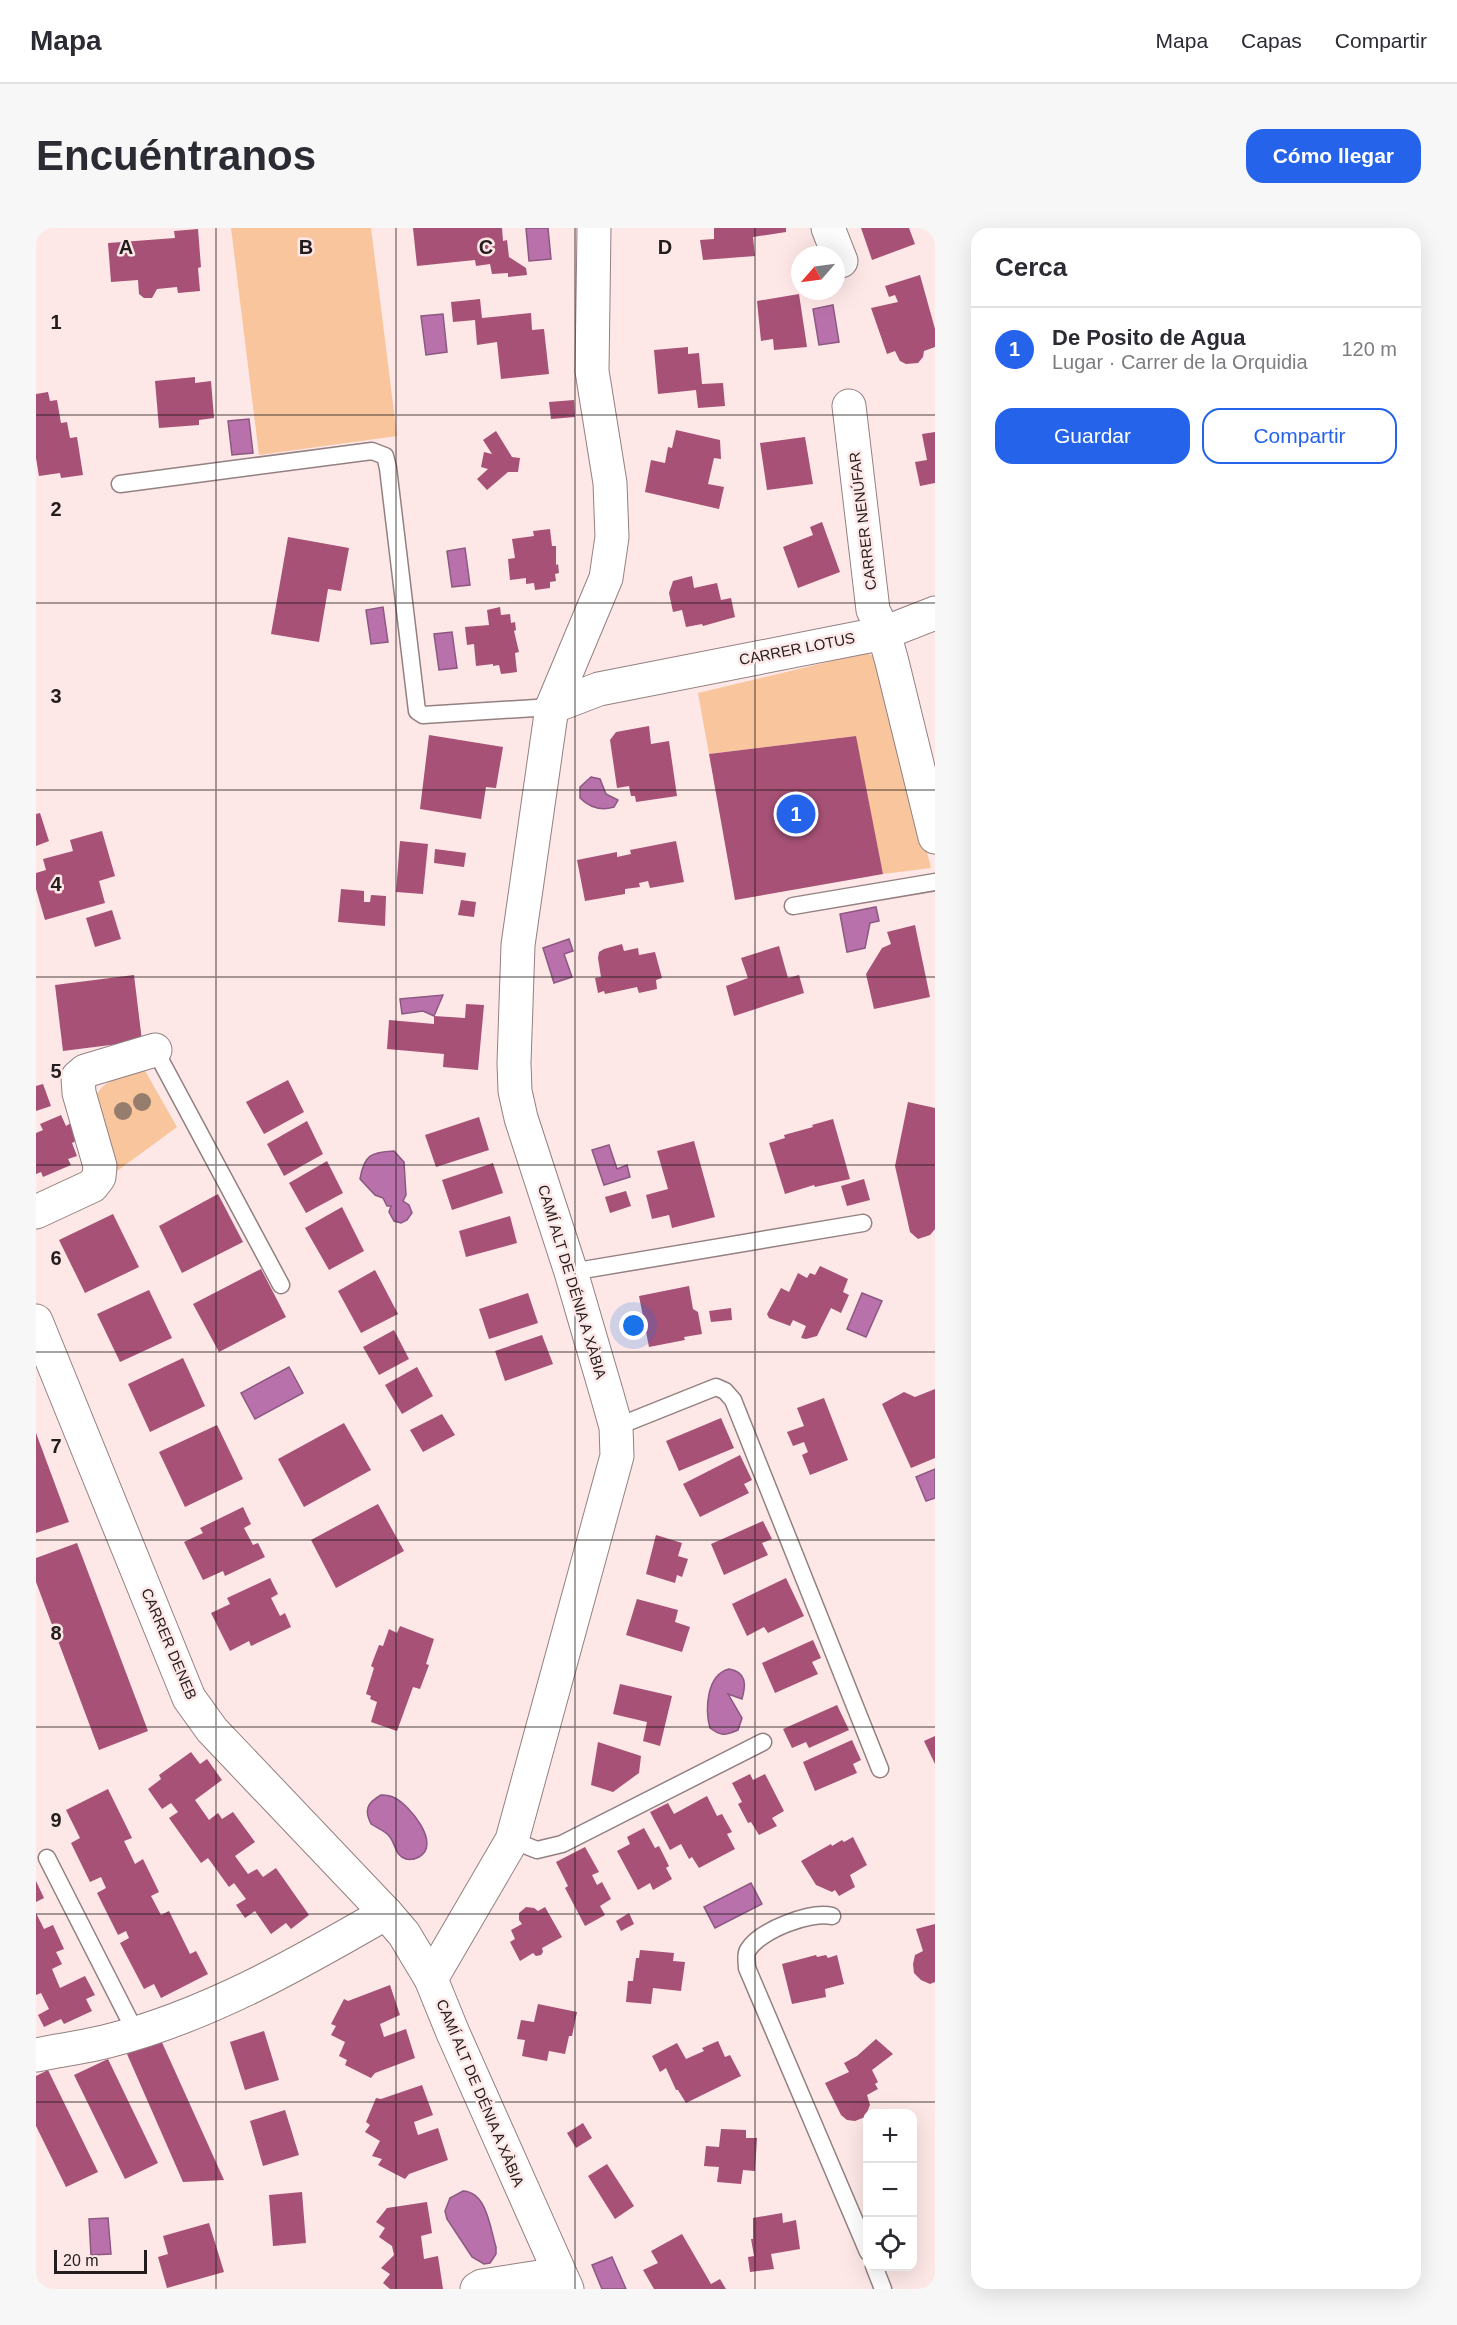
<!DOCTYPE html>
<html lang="es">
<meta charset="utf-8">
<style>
:root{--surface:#fff;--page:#f7f7f7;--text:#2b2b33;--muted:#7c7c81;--line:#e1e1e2;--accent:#2563eb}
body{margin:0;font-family:Arial,sans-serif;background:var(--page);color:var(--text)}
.controls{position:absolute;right:18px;bottom:18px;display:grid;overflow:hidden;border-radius:12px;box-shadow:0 6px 24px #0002}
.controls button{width:54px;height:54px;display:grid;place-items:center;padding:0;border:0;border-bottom:2px solid var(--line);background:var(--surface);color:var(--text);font:30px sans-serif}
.compass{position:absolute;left:755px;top:18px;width:54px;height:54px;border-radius:50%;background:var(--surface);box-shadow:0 6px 24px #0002;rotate:242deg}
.scale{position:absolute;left:18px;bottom:15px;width:93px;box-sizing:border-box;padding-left:6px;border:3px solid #241d1d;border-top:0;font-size:16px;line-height:21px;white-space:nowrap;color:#241d1d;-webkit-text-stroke:4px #fde7e7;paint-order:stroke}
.you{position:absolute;left:598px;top:1098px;width:21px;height:21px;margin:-15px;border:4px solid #fff;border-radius:50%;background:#1a73e8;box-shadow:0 0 0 9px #1a73e833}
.badge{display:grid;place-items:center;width:39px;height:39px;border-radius:50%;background:var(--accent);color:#fff;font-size:20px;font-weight:700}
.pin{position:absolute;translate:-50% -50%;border:3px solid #fff;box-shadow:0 2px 6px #0006}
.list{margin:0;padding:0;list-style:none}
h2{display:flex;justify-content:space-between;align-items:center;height:78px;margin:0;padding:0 24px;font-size:26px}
h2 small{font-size:20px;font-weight:400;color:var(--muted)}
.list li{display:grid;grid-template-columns:39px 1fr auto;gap:18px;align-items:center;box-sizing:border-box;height:84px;padding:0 24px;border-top:2px solid var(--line)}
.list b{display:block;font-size:22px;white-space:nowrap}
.list p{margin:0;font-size:20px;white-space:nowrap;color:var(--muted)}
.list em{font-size:20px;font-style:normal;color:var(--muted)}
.actions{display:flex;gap:12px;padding:18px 24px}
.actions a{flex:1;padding:14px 0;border:2px solid var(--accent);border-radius:18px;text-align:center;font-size:21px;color:var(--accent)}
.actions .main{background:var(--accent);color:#fff}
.icon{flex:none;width:33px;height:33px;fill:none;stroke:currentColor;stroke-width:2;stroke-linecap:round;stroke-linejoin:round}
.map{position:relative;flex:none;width:899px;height:2061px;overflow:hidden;border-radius:18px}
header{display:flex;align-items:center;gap:36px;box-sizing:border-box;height:84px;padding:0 30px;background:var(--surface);border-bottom:2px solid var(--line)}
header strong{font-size:28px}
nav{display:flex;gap:33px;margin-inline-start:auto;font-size:21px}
.intro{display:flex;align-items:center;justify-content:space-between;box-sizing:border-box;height:144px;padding:0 36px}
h1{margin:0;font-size:42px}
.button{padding:15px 27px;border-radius:18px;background:var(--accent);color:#fff;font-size:21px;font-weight:700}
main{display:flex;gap:36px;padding:0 36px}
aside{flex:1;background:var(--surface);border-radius:18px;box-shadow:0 6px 24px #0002}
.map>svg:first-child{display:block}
.green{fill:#f9c59c}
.water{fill:#b971ac;stroke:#8c5881;stroke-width:1.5}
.building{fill:#a65175}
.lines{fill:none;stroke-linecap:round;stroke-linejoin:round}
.service-casing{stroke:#948080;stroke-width:19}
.minor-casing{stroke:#948080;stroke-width:35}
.service{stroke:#fff;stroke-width:16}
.minor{stroke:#fff;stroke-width:33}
.tree{fill:#977d6d}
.grid{fill:none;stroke:#241d1d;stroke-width:1.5;stroke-opacity:0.55}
.labels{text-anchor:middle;stroke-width:5;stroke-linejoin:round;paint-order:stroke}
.street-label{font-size:15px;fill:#241d1d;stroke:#fde7e7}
.grid-label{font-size:20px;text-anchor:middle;font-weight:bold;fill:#241d1d;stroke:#fde7e7;stroke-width:5;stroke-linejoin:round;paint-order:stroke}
</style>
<header>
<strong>Mapa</strong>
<nav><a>Mapa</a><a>Capas</a><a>Compartir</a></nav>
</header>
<div class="intro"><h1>Encuéntranos</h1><a class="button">Cómo llegar</a></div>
<main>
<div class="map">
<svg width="899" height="2061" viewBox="0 0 899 2061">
<rect width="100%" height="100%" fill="#fde7e7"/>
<g class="green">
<polygon points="195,0 335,0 361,208 223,227"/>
<polygon points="830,425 843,430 895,640 847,646 819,508 673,526 662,465"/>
<path d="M108,841L141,899L77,946L60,868C68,851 91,846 108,841Z"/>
</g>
<g class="water">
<polygon points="490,0 512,0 515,31 493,33"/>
<polygon points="797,77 803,114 783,117 777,81"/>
<polygon points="407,86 411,124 390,127 385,88"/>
<polygon points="213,191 217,225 196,227 192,193"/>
<polygon points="429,320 434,357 416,359 411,323"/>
<polygon points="347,379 352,414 335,416 330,382"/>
<polygon points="416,404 421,440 403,442 398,406"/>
<path d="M555,549L564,551L570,566L582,572L578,579C565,583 554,580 544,570V559Z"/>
<polygon points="840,679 843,693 834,695 829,720 811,724 804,686"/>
<polygon points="533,711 537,723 528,726 536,749 518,755 507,720"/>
<polygon points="407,767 398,788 387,783 366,786 364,771"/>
<polygon points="573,917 581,941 591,937 594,949 568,957 556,922"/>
<path d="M358,923L368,934L370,967L367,973L373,977L376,985L371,992L365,995L358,993L353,984L355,978H351L347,970L339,967L324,951C328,927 335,924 358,923Z"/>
<polygon points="826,1065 846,1073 830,1109 811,1101"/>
<polygon points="253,1139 267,1165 219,1191 205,1165"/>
<polygon points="899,1241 899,1270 890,1273 880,1249"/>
<path d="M693,1441C711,1444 710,1457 706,1471L692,1466L706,1490L702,1502C688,1508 685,1508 674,1500C669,1482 670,1447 693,1441Z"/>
<path d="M345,1567C350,1567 354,1567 359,1570C373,1577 406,1616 383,1629C379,1631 374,1632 370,1631C359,1628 360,1617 354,1609C350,1603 341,1600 335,1596C328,1582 331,1575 345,1567Z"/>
<polygon points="715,1655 726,1676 679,1700 668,1679"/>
<path d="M427,1963C451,1964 454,2000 460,2019V2026L454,2035L448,2036L436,2029L411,1991L409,1983L414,1970Z"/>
<polygon points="72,1990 75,2026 55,2027 53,1991"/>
<polygon points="576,2029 590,2061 566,2061 556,2037"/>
</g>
<g class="building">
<polygon points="377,0 466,0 467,13 471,12 473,29 490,40 491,47 472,49 472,45 456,46 454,36 440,38 439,32 381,38"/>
<polygon points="678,0 750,0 750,4 717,9 719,28 667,32 664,12 678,11"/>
<polygon points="825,0 873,0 879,16 836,32"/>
<polygon points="162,1 165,39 162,40 164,63 142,65 141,59 121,61 116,70 108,70 103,66 102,52 75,54 72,15 139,10 138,3"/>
<polygon points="884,47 899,101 899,119 888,123 887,129 882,135 870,136 864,133 859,123 851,126 835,80 862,74 859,67 853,69 849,58"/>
<polygon points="763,66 771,119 738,122 737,111 725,113 721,73"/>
<polygon points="444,71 446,90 495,85 496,102 508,101 513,146 465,151 461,114 441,117 439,92 417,94 415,74"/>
<polygon points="652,119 652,126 663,125 666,156 687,155 689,178 662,180 660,162 622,166 618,122"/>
<polygon points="159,149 159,155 175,153 178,190 163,192 163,197 123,200 119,153"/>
<polygon points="12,164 14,173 21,172 25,195 31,194 34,210 41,209 47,247 25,250 24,245 3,248 0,230 0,166"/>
<polygon points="538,172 539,189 515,191 513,174"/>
<polygon points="640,202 684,212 685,231 678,230 672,256 688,259 683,281 609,264 615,232 629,235 632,219 636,220"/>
<polygon points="460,203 476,229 484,230 482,244 472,244 451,262 441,251 452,241 445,239 448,224 456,226 447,212"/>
<polygon points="899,204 899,255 884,258 879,234 891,232 886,206"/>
<polygon points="769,209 777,256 731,262 724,215"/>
<polygon points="786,294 804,344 762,360 747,319 777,307 774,299"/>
<polygon points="514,301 516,318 520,318 520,337 522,336 523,345 519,346 520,353 514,354 514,360 499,362 498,355 490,356 490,350 474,352 472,331 479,330 476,311 498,308 497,303"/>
<polygon points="252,309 313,320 305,363 292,361 283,414 235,406"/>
<polygon points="656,348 658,360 681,355 685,372 695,370 699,389 667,398 666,396 650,399 646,382 637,384 633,365 637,353"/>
<polygon points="464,379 465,387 474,386 475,395 479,394 480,402 478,403 483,424 479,425 481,444 465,446 463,437 457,438 457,436 440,438 438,416 431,417 429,399 453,397 451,382"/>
<polygon points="613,498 615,516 633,513 641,568 600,574 599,568 595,568 593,558 581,560 574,512 580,504"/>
<polygon points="393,507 467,519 460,560 450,559 445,591 384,581"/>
<polygon points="820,508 847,646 699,672 673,526"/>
<polygon points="4,585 13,613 0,618 0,586"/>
<polygon points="66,603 79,648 63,653 69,675 9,692 0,661 0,645 10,642 7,631 37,623 34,612"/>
<polygon points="364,613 392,616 387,666 360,664"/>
<polygon points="640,613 648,654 614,660 612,653 603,655 604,659 589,661 589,666 549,673 541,632 581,624 581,629 595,626 594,622"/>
<polygon points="399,621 430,625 428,639 398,635"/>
<polygon points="305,661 328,663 328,674 334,674 335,667 350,668 349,698 302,694"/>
<polygon points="425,672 440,674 438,689 422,687"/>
<polygon points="76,682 85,711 59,719 50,690"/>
<polygon points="879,697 894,769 838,781 830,746 846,720 855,716 851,704"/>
<polygon points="586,716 588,723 602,720 603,727 619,724 626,750 620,752 621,761 603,765 601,759 569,766 568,763 562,765 559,750 565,749 562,730 563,724 568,721"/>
<polygon points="743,718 752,750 763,747 768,765 698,788 690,758 712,750 705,730"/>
<polygon points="98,747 106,813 27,823 19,757"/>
<polygon points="430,776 448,777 442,842 407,839 408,826 351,821 353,792 398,796 398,788 429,790"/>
<polygon points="252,852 268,884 228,906 210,874"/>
<polygon points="7,856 15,878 0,883 0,858"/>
<polygon points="872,874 899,880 899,1001 894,1007 882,1011 874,1004 859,938"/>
<polygon points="25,887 30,898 35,895 42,912 36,915 41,928 32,931 35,937 7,949 5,944 0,946 0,905 7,902 4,896"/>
<polygon points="443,889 453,922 400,939 389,907"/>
<polygon points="797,891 814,951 779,959 778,957 749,966 733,915 749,910 748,907 777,899 776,897"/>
<polygon points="271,893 287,926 248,948 231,916"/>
<polygon points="658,913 679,989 636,1000 633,987 616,991 610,967 632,961 621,923"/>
<polygon points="291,933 307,965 270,985 253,955"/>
<polygon points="457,935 467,965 416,982 406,952"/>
<polygon points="828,951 834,972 811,978 805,958"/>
<polygon points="590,963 595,978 574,985 569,969"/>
<polygon points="182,966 207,1014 146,1045 123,998"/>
<polygon points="306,979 328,1023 293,1042 269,1000"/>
<polygon points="77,986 103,1039 49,1065 23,1012"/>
<polygon points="474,988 481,1015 430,1029 423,1003"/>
<polygon points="784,1038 812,1051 807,1064 813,1067 805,1085 795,1080 781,1108 770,1111 765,1110 770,1098 757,1092 754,1098 733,1090 731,1086 745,1060 753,1064 762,1045 771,1050 774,1045 779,1047"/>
<polygon points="225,1041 250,1089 183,1124 157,1076"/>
<polygon points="339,1042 362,1086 325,1105 302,1063"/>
<polygon points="653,1058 657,1081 662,1084 666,1106 648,1109 649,1112 613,1119 603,1068"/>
<polygon points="113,1062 136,1110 84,1134 61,1086"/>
<polygon points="492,1065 502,1095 453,1111 443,1081"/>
<polygon points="695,1080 696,1092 675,1094 673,1083"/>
<polygon points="358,1102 373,1131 343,1147 327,1119"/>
<polygon points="506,1107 517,1136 469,1153 459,1123"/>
<polygon points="147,1130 169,1178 114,1204 92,1156"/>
<polygon points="381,1139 397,1168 366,1186 349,1157"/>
<polygon points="899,1161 899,1230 875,1240 846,1176 868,1164 879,1169"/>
<polygon points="788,1170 812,1232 774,1247 766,1227 772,1224 768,1214 757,1218 751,1204 768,1198 761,1180"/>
<polygon points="406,1186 419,1207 387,1224 374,1202"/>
<polygon points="685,1190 698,1220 643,1243 630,1213"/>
<polygon points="308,1195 335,1242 268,1279 242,1231"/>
<polygon points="181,1197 207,1251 149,1279 123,1224"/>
<polygon points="0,1205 33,1294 0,1305"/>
<polygon points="704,1227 716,1252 708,1256 713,1265 664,1289 647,1256"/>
<polygon points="342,1276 368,1323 300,1360 275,1312"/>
<polygon points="207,1279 215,1296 208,1300 217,1317 222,1315 229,1329 189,1348 187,1343 167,1352 148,1314 167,1305 164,1300"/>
<polygon points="727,1293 736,1311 726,1315 732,1327 688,1347 675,1316"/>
<polygon points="620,1307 646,1315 642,1328 652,1331 646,1349 641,1347 639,1355 610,1346"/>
<polygon points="41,1315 112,1503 63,1522 0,1354 0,1330"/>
<polygon points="234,1350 242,1366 235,1370 244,1388 249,1385 255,1399 215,1418 213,1413 194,1423 175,1385 194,1376 191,1370"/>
<polygon points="750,1350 768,1388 732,1405 728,1399 711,1408 696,1376"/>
<polygon points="601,1371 642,1382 639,1394 654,1399 646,1424 590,1407"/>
<polygon points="364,1398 398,1411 390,1436 393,1437 384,1461 377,1459 361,1503 335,1494 341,1474 334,1471 335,1468 330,1466 338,1440 335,1438 343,1417 347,1418 353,1401 361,1405"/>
<polygon points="777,1412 785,1430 776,1434 782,1446 739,1465 726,1435"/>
<polygon points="584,1456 636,1468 624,1518 607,1513 611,1494 577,1486"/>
<polygon points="801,1477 813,1502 773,1520 770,1514 756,1520 747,1501"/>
<polygon points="899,1508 899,1536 888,1513"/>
<polygon points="816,1512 825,1532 817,1536 821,1545 779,1563 767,1534"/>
<polygon points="562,1514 605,1528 603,1545 577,1564 555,1557"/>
<polygon points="155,1524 164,1536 171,1531 186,1552 159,1572 173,1592 182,1585 186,1591 197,1584 219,1614 199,1628 212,1646 221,1641 227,1649 240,1640 273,1687 255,1701 250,1695 235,1706 219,1683 209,1690 200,1677 210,1671 198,1655 193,1659 172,1630 165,1635 133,1590 142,1584 135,1575 126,1581 112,1561 125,1551 123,1547"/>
<polygon points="714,1546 717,1552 729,1546 748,1583 736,1590 741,1598 723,1607 715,1594 712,1595 702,1576 706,1574 696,1555"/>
<polygon points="72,1561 96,1610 88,1613 99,1636 107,1631 123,1664 115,1668 125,1687 133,1683 154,1726 160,1723 172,1746 125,1770 118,1756 108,1761 84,1715 93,1710 90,1703 82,1707 61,1665 70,1660 65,1649 54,1654 35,1615 44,1610 30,1582"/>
<polygon points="671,1568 681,1588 686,1586 696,1604 691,1606 699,1621 663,1640 656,1629 653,1631 645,1616 634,1622 614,1584 632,1575 638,1586"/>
<polygon points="608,1600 619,1620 623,1618 633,1638 630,1640 636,1651 617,1662 614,1655 602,1662 581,1623 594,1616 591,1609"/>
<polygon points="817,1609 831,1637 814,1647 819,1659 803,1668 799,1662 796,1664 780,1657 765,1633 795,1616 796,1618 806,1612 808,1614"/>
<polygon points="549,1619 563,1644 556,1647 561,1657 566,1654 575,1671 564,1678 569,1687 549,1698 529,1660 532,1658 520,1634"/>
<polygon points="0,1653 8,1670 0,1674"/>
<polygon points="490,1679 498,1680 502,1683 509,1679 526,1709 506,1720 507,1724 505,1727 500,1728 497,1725 484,1733 474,1714 479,1711 475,1702 486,1696 483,1692 483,1685"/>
<polygon points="0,1685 8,1701 17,1697 28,1721 20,1724 26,1736 16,1741 24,1760 49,1748 59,1767 50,1771 56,1783 28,1796 25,1791 8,1799 2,1787 13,1781 5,1765 0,1767"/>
<polygon points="593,1685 598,1696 585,1703 580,1693"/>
<polygon points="899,1696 899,1754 894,1756 885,1752 878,1745 877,1736 879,1727 887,1723 880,1701"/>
<polygon points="604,1722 638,1725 637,1733 649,1734 645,1763 617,1760 615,1776 590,1774 592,1753 597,1753 600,1730 603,1730"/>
<polygon points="780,1727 781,1729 790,1727 792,1730 801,1727 808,1756 789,1761 790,1769 756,1776 746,1736"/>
<polygon points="354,1757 364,1787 344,1796 348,1809 370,1801 379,1830 339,1845 335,1850 309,1837 311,1832 303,1828 309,1814 295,1807 300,1798 295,1796 308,1771 312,1773"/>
<polygon points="502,1776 541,1784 536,1808 533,1808 529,1826 513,1823 511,1833 486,1828 489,1812 481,1811 485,1792 498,1794"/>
<polygon points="228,1803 243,1852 209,1862 194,1814"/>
<polygon points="124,1810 188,1952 147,1954 91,1826"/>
<polygon points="840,1811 857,1826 836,1842 842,1854 839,1856 842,1861 831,1867 834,1877 829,1889 819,1893 811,1892 805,1887 789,1855 813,1844 808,1835 821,1828"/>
<polygon points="682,1813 689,1829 694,1827 705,1848 650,1875 642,1862 640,1862 630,1840 624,1844 616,1828 641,1815 650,1831 668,1823 666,1820"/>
<polygon points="72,1831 122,1935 89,1951 38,1847"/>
<polygon points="12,1842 62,1944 30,1959 0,1898 0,1848"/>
<polygon points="386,1857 397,1887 378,1894 382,1907 402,1900 412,1932 373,1946 369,1951 342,1937 346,1931 336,1928 344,1913 329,1904 334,1897 330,1894 340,1870 345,1871"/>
<polygon points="249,1882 263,1927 227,1938 214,1893"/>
<polygon points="547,1895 556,1910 540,1920 531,1905"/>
<polygon points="685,1901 710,1902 710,1910 721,1910 719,1943 707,1942 705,1956 681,1954 683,1939 668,1938 670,1918 683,1919"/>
<polygon points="571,1936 598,1978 579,1991 552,1948"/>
<polygon points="266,1964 270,2015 237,2018 233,1967"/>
<polygon points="391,1974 396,2005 385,2008 388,2031 402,2028 407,2061 354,2061 347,2055 354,2046 345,2040 358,2027 356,2018 343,2009 349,2000 340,1994 351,1980"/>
<polygon points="746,1985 747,1995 760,1992 764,2021 735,2026 738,2041 714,2044 712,2029 718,2028 715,2011 717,2011 717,1990"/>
<polygon points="173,1995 188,2044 131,2060 122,2029 132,2026 127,2008"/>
<polygon points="646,2006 675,2056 684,2051 690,2061 618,2061 607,2042 622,2035 615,2023"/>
</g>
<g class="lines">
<g class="service-casing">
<g id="service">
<polyline points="84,256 336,223 349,228 352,240 381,483 387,487 516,479"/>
<polyline points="757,678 899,654"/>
<polyline points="119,822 245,1057"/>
<polyline points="535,1044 827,995"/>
<polyline points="580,1199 680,1159 689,1163 697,1172 844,1541"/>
<polyline points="476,1612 501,1622 526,1616 727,1514"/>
<polyline points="11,1630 100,1805"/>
<path d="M796,1688C775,1683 724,1702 712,1722C709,1727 711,1734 711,1740L832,2024"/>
<polyline points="838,2038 847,2061"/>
</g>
</g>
<g class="minor-casing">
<g id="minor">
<polyline points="792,0 805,33"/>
<polyline points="813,178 837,382 848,405 856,434 899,609"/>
<polyline points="516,479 563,461 848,405 899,385"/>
<polyline points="0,984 56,958 63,949 64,938 43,865 42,849 49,843 119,822"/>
<polyline points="0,1093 153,1470 176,1502 350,1685 368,1706 395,1751"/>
<path d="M0,1827C24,1822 49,1819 72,1813C171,1788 262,1736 350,1685"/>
<polyline points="441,2061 446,2058 523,2046"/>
<polyline points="531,2061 417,1805 395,1751 476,1612 581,1228 580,1199 571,1167 535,1044 485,890 479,863 478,835 482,717 516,479 570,350 576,309 574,255 556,143 558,0"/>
</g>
</g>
<use href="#service" class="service"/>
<use href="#minor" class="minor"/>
</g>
<g class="tree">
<circle cx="106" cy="874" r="9"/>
<circle cx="87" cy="883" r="9"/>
</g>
<path class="grid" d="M180,0V2061M360,0V2061M539,0V2061M719,0V2061M0,187H899M0,375H899M0,562H899M0,749H899M0,937H899M0,1124H899M0,1312H899M0,1499H899M0,1686H899M0,1874H899"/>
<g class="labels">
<g class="street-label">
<text transform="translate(827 293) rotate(-97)" y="5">CARRER NENÚFAR</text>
<text transform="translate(761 421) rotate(-11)" y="5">CARRER LOTUS</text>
<text transform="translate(536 1054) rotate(73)" y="5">CAMÍ ALT DE DÉNIA A XÀBIA</text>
<text transform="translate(133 1416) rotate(67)" y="5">CARRER DENEB</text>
<text transform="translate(444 1865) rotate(67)" y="5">CAMÍ ALT DE DÉNIA A XÀBIA</text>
</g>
</g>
<g class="grid-label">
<text x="90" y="26">A</text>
<text x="270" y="26">B</text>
<text x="450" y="26">C</text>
<text x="629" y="26">D</text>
<text x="20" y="101">1</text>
<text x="20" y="288">2</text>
<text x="20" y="475">3</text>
<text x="20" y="663">4</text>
<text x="20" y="850">5</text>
<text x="20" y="1037">6</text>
<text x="20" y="1225">7</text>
<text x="20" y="1412">8</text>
<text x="20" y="1599">9</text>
</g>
</svg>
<div class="controls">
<button>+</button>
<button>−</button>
<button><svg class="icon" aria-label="locate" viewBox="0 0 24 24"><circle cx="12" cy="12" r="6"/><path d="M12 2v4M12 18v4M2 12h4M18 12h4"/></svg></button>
</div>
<svg class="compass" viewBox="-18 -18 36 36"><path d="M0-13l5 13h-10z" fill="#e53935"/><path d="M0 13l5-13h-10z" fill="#7c7c81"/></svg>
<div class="scale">20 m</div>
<div class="you"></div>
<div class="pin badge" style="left:760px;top:586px">1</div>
</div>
<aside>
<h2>Cerca<small></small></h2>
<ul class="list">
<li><span class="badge">1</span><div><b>De Posito de Agua</b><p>Lugar · Carrer de la Orquidia</p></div><em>120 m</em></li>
</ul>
<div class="actions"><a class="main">Guardar</a><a>Compartir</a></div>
</aside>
</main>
